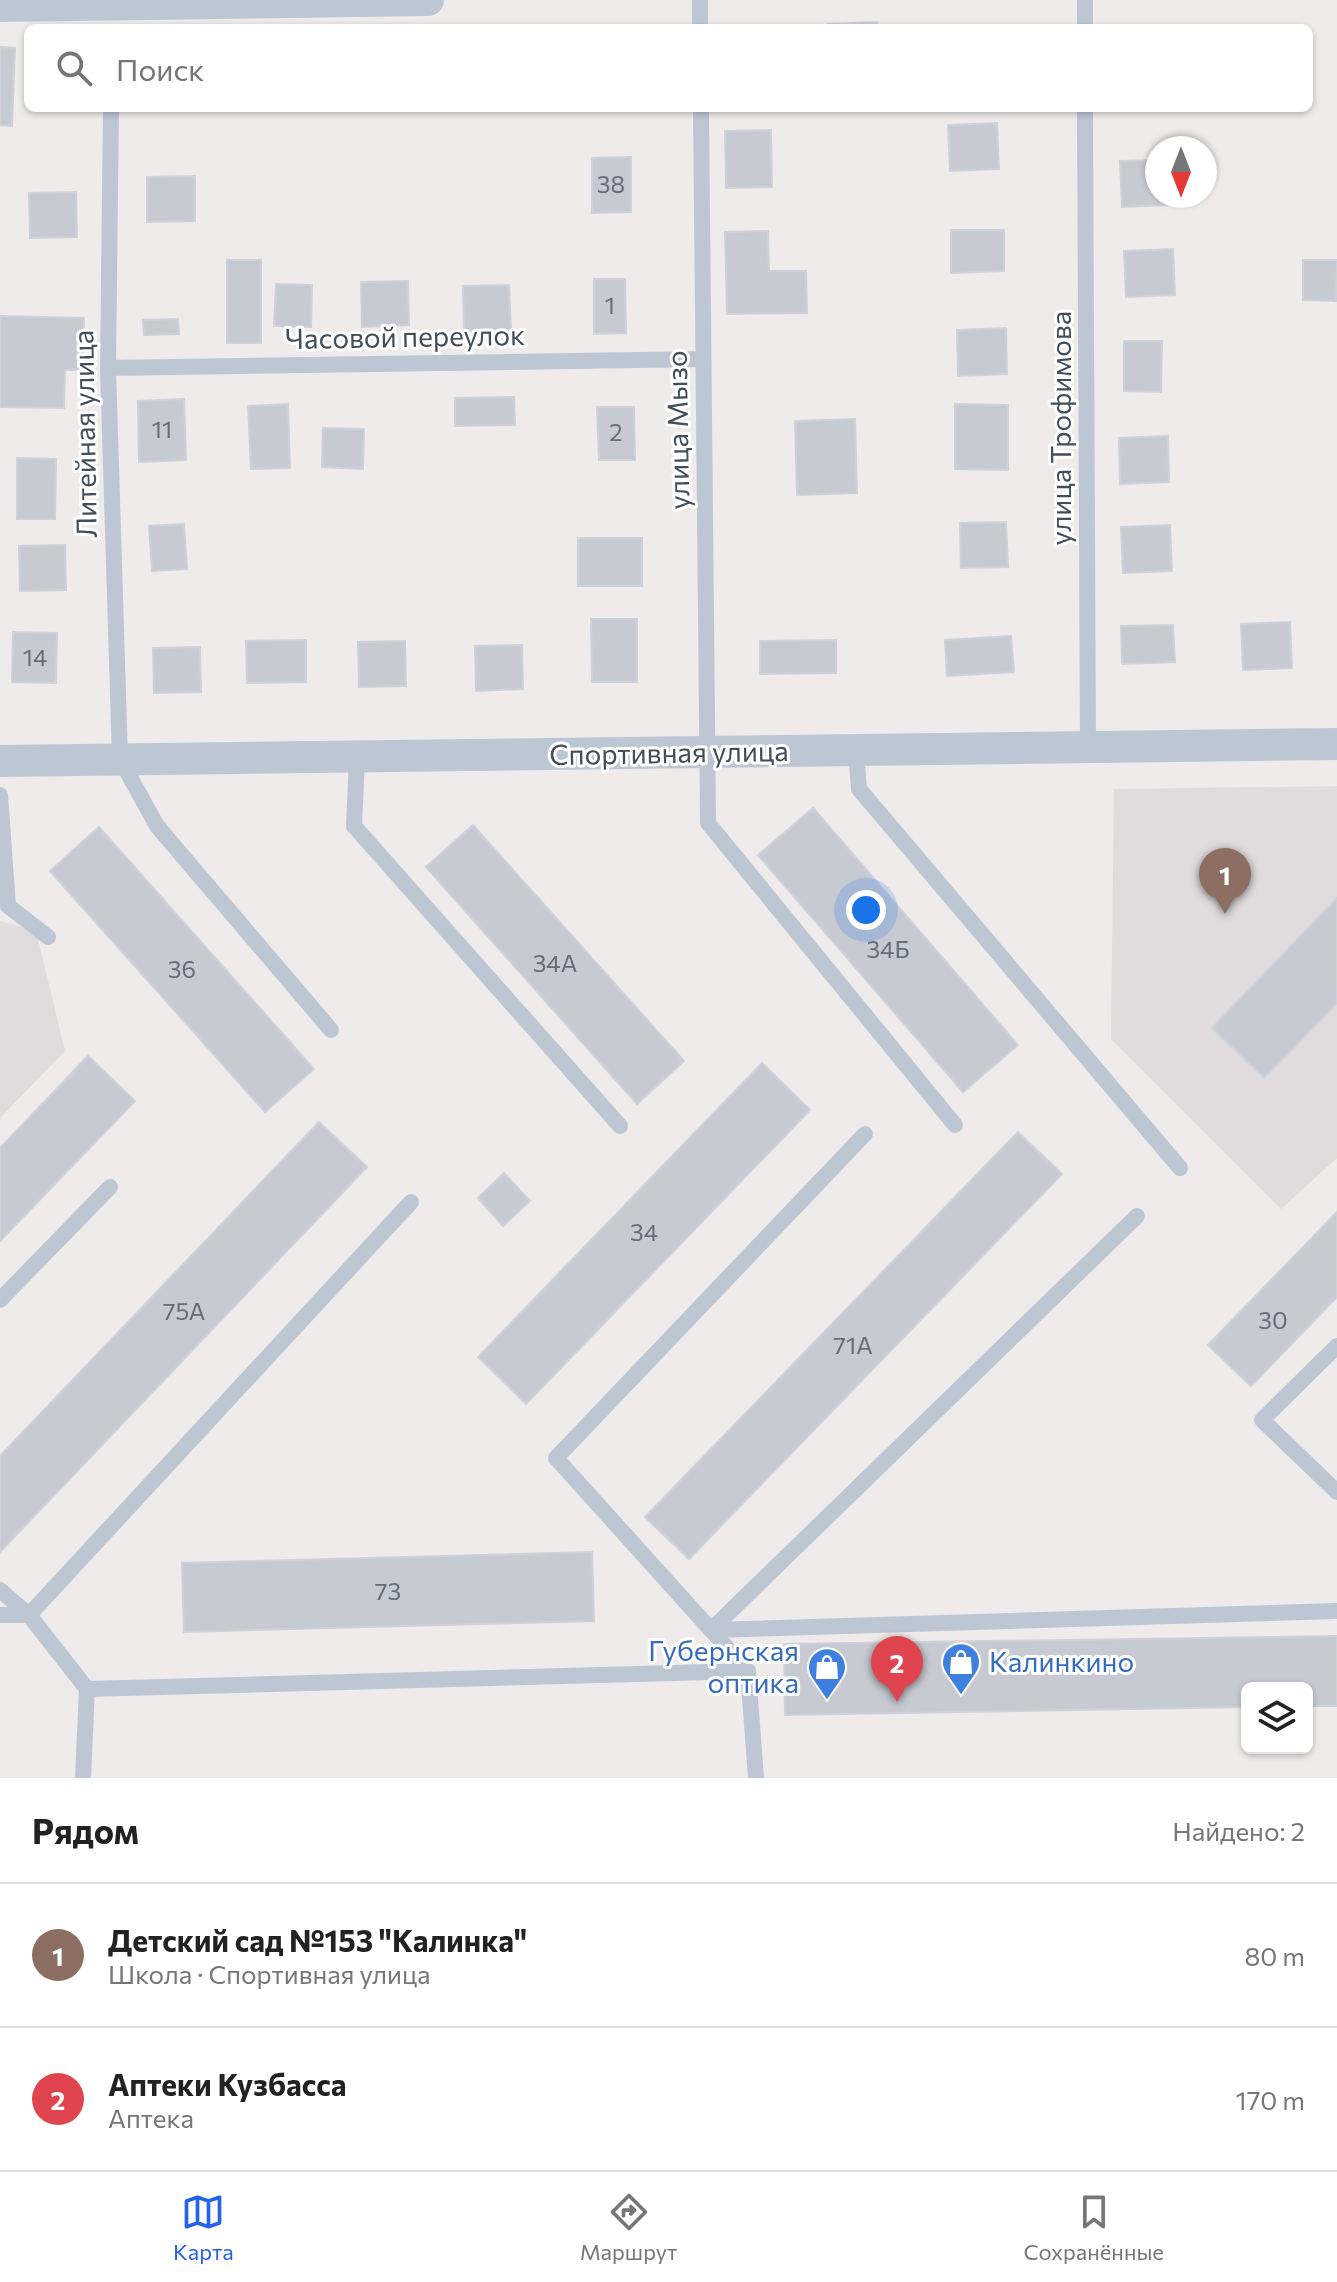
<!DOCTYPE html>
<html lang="ru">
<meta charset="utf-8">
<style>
:root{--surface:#fff;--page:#f6f6f6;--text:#222;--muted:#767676;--line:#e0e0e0;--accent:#2563eb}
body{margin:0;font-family:Commissioner,sans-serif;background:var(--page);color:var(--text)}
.controls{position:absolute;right:24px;bottom:24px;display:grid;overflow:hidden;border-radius:12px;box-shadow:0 2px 6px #0004}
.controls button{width:72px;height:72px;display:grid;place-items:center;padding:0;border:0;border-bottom:2px solid var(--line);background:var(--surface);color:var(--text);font:40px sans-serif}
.compass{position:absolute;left:1145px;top:136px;width:72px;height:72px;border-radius:50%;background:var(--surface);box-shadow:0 2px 6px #0004;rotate:180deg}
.you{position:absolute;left:866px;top:910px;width:28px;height:28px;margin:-20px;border:6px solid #fff;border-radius:50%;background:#1a73e8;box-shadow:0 0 0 12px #1a73e833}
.badge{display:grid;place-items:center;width:52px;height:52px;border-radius:50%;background:var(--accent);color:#fff;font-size:26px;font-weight:700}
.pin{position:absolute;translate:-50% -66px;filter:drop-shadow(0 2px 4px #0008)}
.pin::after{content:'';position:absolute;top:42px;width:28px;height:24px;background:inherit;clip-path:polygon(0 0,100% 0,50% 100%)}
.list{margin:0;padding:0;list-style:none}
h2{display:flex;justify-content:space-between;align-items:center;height:104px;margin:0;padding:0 32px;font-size:34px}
h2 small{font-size:26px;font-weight:400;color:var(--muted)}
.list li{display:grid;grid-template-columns:52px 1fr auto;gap:24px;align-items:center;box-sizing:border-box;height:144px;padding:0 32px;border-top:2px solid var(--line)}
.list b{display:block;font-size:30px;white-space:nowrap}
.list p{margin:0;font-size:26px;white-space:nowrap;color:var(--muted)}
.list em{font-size:26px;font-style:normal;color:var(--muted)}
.icon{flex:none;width:44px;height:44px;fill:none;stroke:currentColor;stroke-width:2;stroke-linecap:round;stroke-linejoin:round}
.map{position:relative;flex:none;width:1337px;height:1778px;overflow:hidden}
.search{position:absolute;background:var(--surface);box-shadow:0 2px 6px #0004;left:24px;right:24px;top:24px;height:88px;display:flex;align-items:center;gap:20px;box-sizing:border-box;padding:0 28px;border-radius:12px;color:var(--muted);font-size:30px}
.sheet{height:392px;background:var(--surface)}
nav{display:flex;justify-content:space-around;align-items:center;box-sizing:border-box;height:112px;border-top:2px solid var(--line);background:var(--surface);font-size:22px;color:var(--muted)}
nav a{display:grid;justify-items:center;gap:4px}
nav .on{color:var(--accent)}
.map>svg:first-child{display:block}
.education{fill:#e0dcdd}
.building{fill:#c7cad2;stroke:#cfd1d8;stroke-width:2}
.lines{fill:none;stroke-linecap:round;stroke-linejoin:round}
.service{stroke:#bdc7d3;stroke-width:16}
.minor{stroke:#bdc7d3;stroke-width:32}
.labels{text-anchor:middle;stroke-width:6;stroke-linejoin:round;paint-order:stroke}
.number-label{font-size:24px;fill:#636d79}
.street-label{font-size:28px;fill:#424e5b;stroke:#fff}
.shop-label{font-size:28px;fill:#366cbe;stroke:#fff;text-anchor:end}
</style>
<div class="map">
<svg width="1337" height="1778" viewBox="0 0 1337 1778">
<rect width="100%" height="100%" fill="#efebeb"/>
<g class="education">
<polygon points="1337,786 1337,1158 1281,1209 1111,1039 1114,789"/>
<polygon points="0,921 36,931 65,1051 0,1118"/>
</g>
<g class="building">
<polygon points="877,22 877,28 828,28 828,24"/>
<polygon points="0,47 15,48 12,126 0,125"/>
<polygon points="997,123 999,169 950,171 948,125"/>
<polygon points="771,130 772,187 726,188 725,131"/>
<polygon points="631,157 631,212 592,213 592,158"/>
<polygon points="1157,160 1157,196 1170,196 1171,205 1122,207 1120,161"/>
<polygon points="195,176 195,221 147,222 147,177"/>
<polygon points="76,192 77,237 30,238 29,193"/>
<polygon points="951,230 1004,230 1004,271 951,273"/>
<polygon points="768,231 769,271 806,271 807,313 727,314 725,232"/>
<polygon points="1173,249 1175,295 1126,297 1124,251"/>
<rect x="227" y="260" width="34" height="83"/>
<polygon points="1303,260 1337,260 1336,301 1303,300"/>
<polygon points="594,279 625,279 626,333 594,334"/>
<polygon points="408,281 409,325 362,327 361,282"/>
<polygon points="276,284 312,285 311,327 274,326"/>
<polygon points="509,285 511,330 464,331 463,286"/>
<polygon points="0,316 84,318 83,370 65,370 64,408 0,407"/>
<polygon points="178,319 179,334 144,335 143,320"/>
<polygon points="1006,328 1007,374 958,376 957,330"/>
<polygon points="1124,341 1162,341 1161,392 1124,391"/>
<polygon points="514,397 515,425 455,426 455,398"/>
<polygon points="184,399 186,460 139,462 138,401"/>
<polygon points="288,404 290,468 251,469 248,406"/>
<polygon points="955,404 1008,405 1008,470 955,469"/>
<polygon points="597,407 634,407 635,460 599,460"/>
<polygon points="855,419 857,493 797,495 795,421"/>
<polygon points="323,428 364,429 363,469 322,467"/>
<polygon points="1168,436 1169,482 1120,484 1119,438"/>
<polygon points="17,458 56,459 55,519 17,519"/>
<polygon points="1006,522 1008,567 961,568 960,523"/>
<polygon points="184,524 187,569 152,571 149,526"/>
<polygon points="1170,525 1172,571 1123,573 1121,527"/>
<rect x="578" y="538" width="64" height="48"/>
<polygon points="65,545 66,590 20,591 19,546"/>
<polygon points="591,619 637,619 637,682 592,682"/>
<polygon points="1290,622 1292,668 1243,670 1241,624"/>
<polygon points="1173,625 1175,662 1122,664 1121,626"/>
<polygon points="13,632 57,633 56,683 12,682"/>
<polygon points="1011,636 1014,672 947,676 945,640"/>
<polygon points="306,640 306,682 247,683 246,641"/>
<polygon points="836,640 836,673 760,674 760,641"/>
<polygon points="405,641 406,686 359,687 358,642"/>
<polygon points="522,645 523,689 476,691 475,646"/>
<polygon points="200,647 201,692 154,693 153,648"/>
<polygon points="813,808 1018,1045 963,1092 758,855"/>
<polygon points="473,825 684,1061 637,1104 426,867"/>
<polygon points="99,827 314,1069 265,1112 50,871"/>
<polygon points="1337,898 1337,1003 1264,1078 1212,1028"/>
<polygon points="88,1056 135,1101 0,1241 0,1148"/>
<polygon points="762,1063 810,1110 526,1404 478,1357"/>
<polygon points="319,1122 367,1167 0,1552 0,1456"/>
<polygon points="1018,1132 1062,1174 689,1559 645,1517"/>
<polygon points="504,1173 530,1201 503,1226 478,1198"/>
<polygon points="1337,1212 1337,1297 1251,1386 1208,1345"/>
<polygon points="592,1552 594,1621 184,1632 182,1563"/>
<polygon points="1337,1636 1337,1706 1307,1706 1307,1688 1247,1688 1247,1707 785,1715 784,1644"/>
</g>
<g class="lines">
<g class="service">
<polyline points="700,0 700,28"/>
<polyline points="1085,0 1085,28"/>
<polyline points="111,108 108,368 120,759 157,826 331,1030"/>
<polyline points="701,108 708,823 955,1125"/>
<polyline points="1085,108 1088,747"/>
<polyline points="108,368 703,359"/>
<polyline points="856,750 859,789 1180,1168"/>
<polyline points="357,757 354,826 620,1126"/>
<polyline points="0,795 8,906 48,937"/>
<polyline points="0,1300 110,1187"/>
<polyline points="1337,1346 1262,1420 1337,1492"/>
<polyline points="0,1590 29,1615 87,1689 83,1778"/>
<polyline points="0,1615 29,1615 411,1202"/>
<polyline points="711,1630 1337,1611"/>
<polyline points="711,1630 1137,1216"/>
<polyline points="87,1689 748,1671"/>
<polyline points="756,1778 748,1671 556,1458 865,1134"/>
</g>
<g class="minor">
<polyline points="0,6 428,0"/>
<polyline points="0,761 1337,744"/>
</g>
</g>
<defs>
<g id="shop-pin" transform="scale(2)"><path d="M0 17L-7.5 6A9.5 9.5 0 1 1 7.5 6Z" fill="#3f7fe0" stroke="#fff"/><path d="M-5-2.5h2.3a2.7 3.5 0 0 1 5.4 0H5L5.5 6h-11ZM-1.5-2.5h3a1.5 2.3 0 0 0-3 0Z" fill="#fff"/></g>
</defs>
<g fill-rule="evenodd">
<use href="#shop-pin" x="961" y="1662"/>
<use href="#shop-pin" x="827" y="1667"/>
</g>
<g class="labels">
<g class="number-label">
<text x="611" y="193">38</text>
<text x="610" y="314">1</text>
<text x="162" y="438">11</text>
<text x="616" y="441">2</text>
<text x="35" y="666">14</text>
<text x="888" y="958">34Б</text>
<text x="555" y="972">34А</text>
<text x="182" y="978">36</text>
<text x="644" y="1241">34</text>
<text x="184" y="1320">75А</text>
<text x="1273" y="1329">30</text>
<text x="853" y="1354">71А</text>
<text x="388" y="1600">73</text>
</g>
<g class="street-label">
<text transform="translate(405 337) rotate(-1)" y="10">Часовой переулок</text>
<text transform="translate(1061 428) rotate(-90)" y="10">улица Трофимова</text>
<text transform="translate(678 430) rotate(-91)" y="10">улица Мызо</text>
<text transform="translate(85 434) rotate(-91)" y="10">Литейная улица</text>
<text transform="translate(669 753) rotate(-1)" y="10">Спортивная улица</text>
</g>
<g class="shop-label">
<text x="799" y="1661">Губернская<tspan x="799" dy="32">оптика</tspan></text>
<text x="989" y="1672" text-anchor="start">Калинкино</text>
</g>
</g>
</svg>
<div class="controls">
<button><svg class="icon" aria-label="layers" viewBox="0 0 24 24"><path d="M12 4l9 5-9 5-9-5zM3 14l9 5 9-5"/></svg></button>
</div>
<svg class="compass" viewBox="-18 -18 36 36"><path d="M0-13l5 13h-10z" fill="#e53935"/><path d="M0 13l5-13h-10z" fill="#767676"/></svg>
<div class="you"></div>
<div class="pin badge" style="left:1225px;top:914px;background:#8d6e63">1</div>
<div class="pin badge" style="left:897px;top:1702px;background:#e0444e">2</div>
<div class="search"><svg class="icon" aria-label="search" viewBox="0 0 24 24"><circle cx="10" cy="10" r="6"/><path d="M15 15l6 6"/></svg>Поиск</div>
</div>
<section class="sheet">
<h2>Рядом<small>Найдено: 2</small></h2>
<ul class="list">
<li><span class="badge" style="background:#8d6e63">1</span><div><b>Детский сад №153 &quot;Калинка&quot;</b><p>Школа · Спортивная улица</p></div><em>80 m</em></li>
<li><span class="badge" style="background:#e0444e">2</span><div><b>Аптеки Кузбасса</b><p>Аптека</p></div><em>170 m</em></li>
</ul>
</section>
<nav>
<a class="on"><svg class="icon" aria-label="map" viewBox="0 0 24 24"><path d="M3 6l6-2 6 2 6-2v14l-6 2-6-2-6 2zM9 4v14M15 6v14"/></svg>Карта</a>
<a><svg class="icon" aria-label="directions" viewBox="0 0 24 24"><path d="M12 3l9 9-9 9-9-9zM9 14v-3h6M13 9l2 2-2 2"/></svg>Маршрут</a>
<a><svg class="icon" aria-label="saved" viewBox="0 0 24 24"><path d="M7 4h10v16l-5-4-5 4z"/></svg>Сохранённые</a>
</nav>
